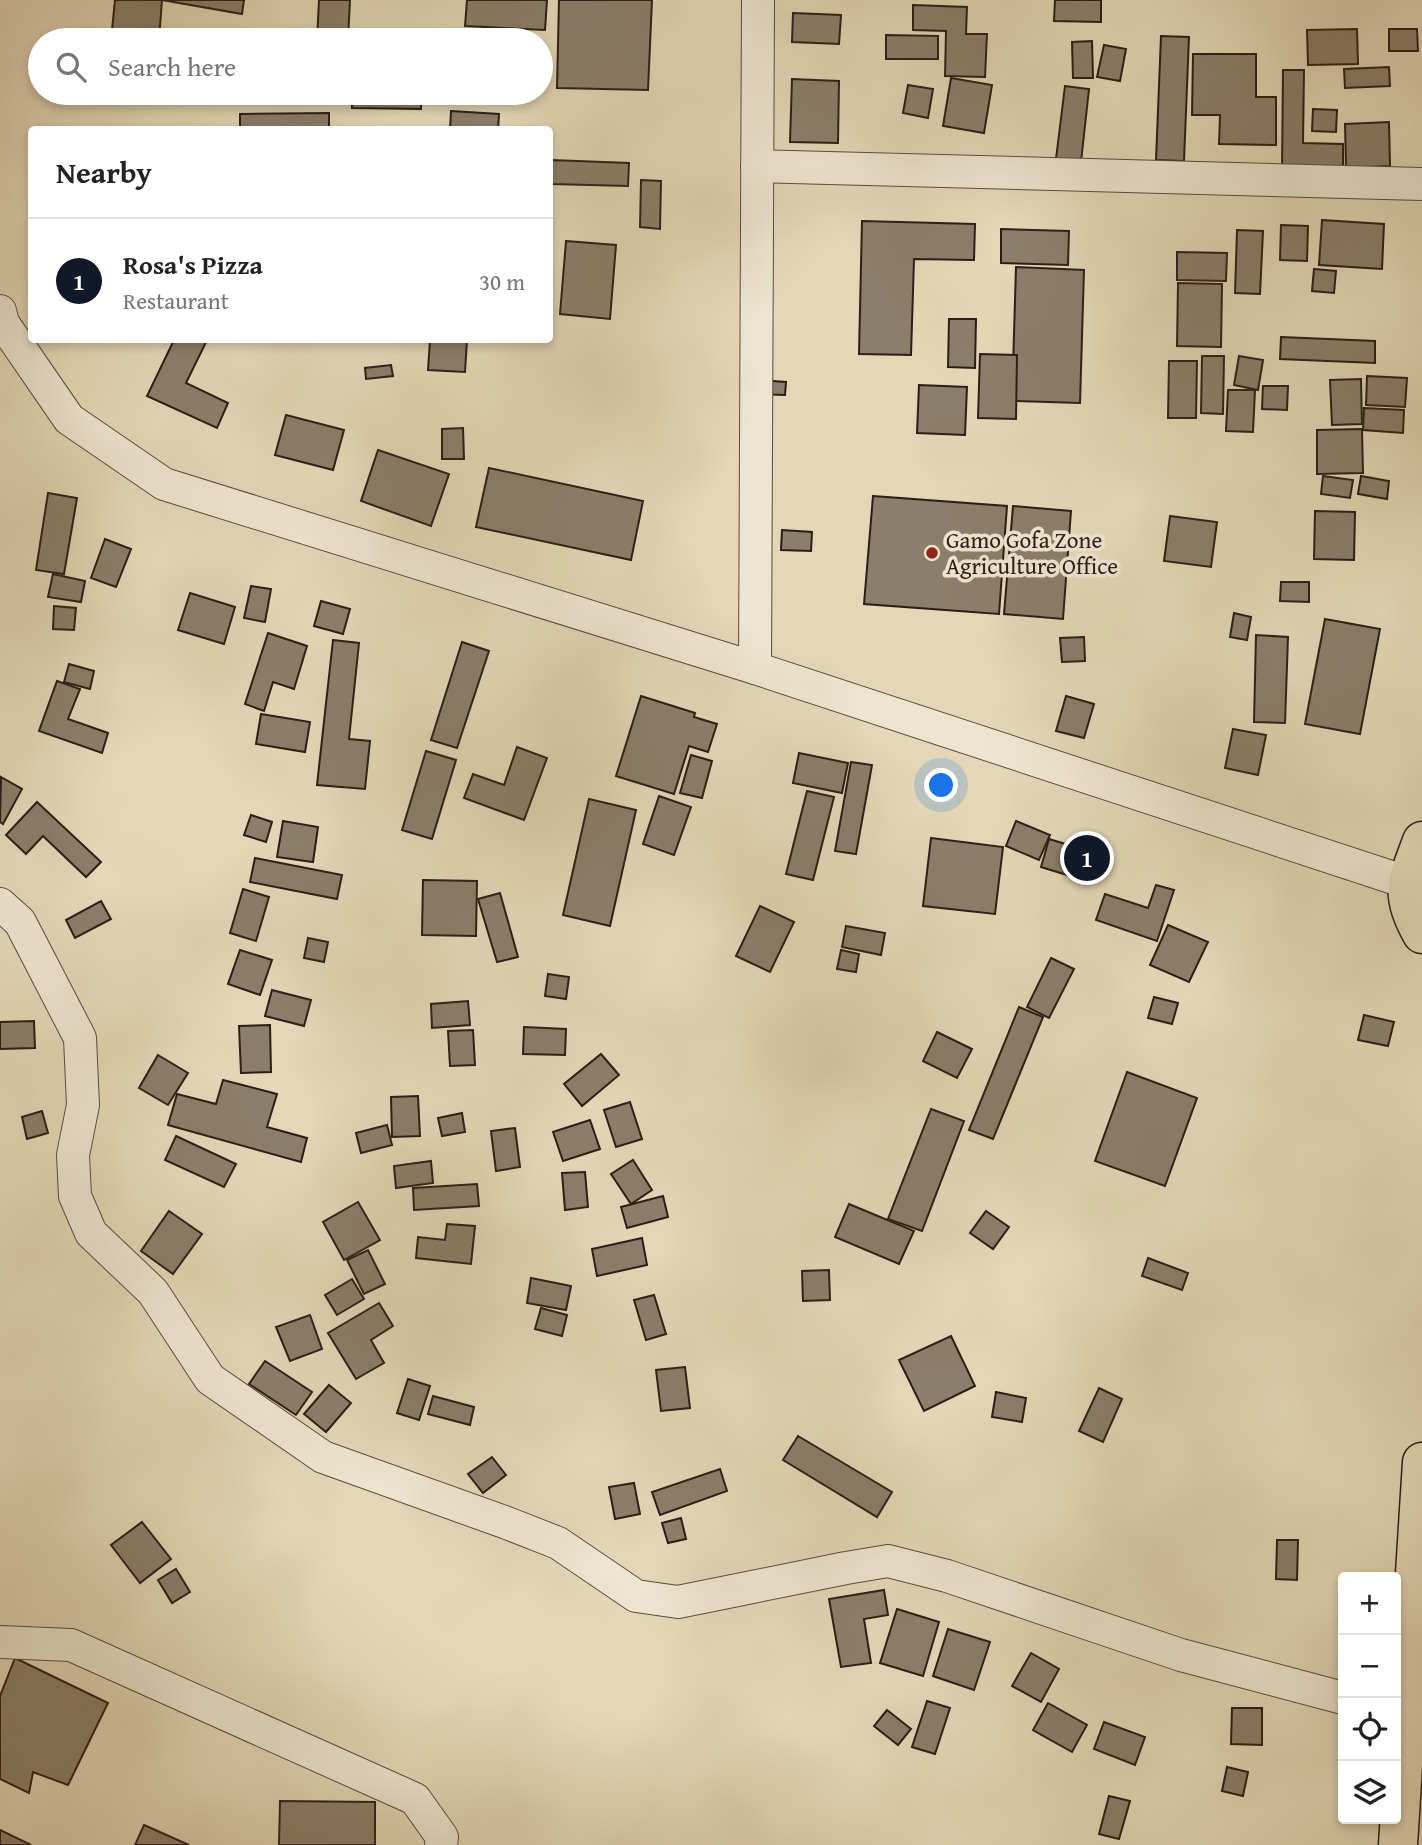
<!DOCTYPE html>
<meta charset="utf-8">
<style>
:root{--surface:#fff;--page:#f2f2f2;--text:#222;--muted:#767676;--line:#e0e0e0;--accent:#111827}
body{margin:0;font-family:"Gentium Book Plus",serif;background:var(--page);color:var(--text)}
.controls{position:absolute;right:21px;bottom:21px;display:grid;overflow:hidden;border-radius:7px;box-shadow:0 4px 10px #0003}
.controls button{width:63px;height:63px;display:grid;place-items:center;padding:0;border:0;border-bottom:2px solid var(--line);background:var(--surface);color:var(--text);font:35px sans-serif}
.you{position:absolute;left:942px;top:786px;width:24px;height:24px;margin:-18px;border:5px solid #fff;border-radius:50%;background:#1a73e8;box-shadow:0 0 0 10px #1a73e833}
.badge{display:grid;place-items:center;width:46px;height:46px;border-radius:50%;background:var(--accent);color:#fff;font-size:23px;font-weight:700}
.pin{position:absolute;translate:-50% -50%;border:4px solid #fff;box-shadow:0 2px 7px #0006}
.list{margin:0;padding:0;list-style:none}
h2{display:flex;justify-content:space-between;align-items:center;height:91px;margin:0;padding:0 28px;font-size:30px}
h2 small{font-size:23px;font-weight:400;color:var(--muted)}
.list li{display:grid;grid-template-columns:46px 1fr auto;gap:21px;align-items:center;box-sizing:border-box;height:126px;padding:0 28px;border-top:2px solid var(--line)}
.list b{display:block;font-size:26px;white-space:nowrap}
.list p{margin:0;font-size:23px;white-space:nowrap;color:var(--muted)}
.list em{font-size:23px;font-style:normal;color:var(--muted)}
.icon{flex:none;width:38px;height:38px;fill:none;stroke:currentColor;stroke-width:2;stroke-linecap:round;stroke-linejoin:round}
.map{position:relative;flex:none;width:1422px;height:1845px;overflow:hidden}
.search{position:absolute;background:var(--surface);box-shadow:0 4px 10px #0003;left:28px;top:28px;width:525px;height:77px;display:flex;align-items:center;gap:18px;box-sizing:border-box;padding:0 24px;border-radius:38px;color:var(--muted);font-size:26px}
.panel{position:absolute;background:var(--surface);box-shadow:0 4px 10px #0003;left:28px;top:126px;width:525px;height:217px;border-radius:7px}
.map>svg:first-child{display:block}
.building{fill:#8b7e6a;stroke:#2c1e16;stroke-width:2}
.lines{fill:none;stroke-linecap:round;stroke-linejoin:round}
.minor-casing{stroke:#5a4c3e;stroke-width:34}
.trunk-casing{stroke:#2c1e16;stroke-width:41}
.minor{stroke:#ede5d0;stroke-width:32}
.trunk{stroke:#e3d7b7;stroke-width:38}
.poi-dot{fill:#8f2418;stroke:#ede5d0;stroke-width:2.5}
.labels{text-anchor:middle;stroke-width:7;stroke-linejoin:round;paint-order:stroke}
.poi-label{font-size:23px;fill:#2c1e16;stroke:#ede5d0;text-anchor:start}
</style>
<div class="map">
<svg width="1422" height="1845" viewBox="0 0 1422 1845">
<rect width="100%" height="100%" fill="#e3d7b7"/>
<filter id="stains"><feTurbulence type="fractalNoise" baseFrequency=".00286" numOctaves="4"/><feColorMatrix values="0 0 0 0 .2 0 0 0 0 .09 0 0 0 0 .02 0 0 0 .5 -.17"/></filter>
<radialGradient id="worn" r=".72"><stop offset=".6" stop-color="#630" stop-opacity="0"/><stop offset="1" stop-color="#630" stop-opacity=".3"/></radialGradient>
<g class="building">
<polygon points="115,0 162,0 159,40 111,40"/>
<polygon points="162,0 244,0 242,14"/>
<polygon points="319,0 350,0 348,40 317,40"/>
<polygon points="467,0 547,0 545,30 465,26"/>
<polygon points="559,0 652,0 648,90 557,88"/>
<polygon points="1055,0 1101,0 1101,22 1054,21"/>
<polygon points="913,5 967,7 966,34 987,34 985,77 945,76 946,31 913,30"/>
<polygon points="793,13 841,15 839,44 792,42"/>
<polygon points="1357,29 1358,64 1308,65 1307,30"/>
<polygon points="1389,29 1417,29 1418,51 1389,51"/>
<polygon points="161,34 209,40 160,40"/>
<polygon points="886,35 938,36 938,59 886,59"/>
<polygon points="1161,36 1189,37 1184,161 1156,160"/>
<polygon points="1092,41 1093,78 1073,78 1072,42"/>
<polygon points="1104,45 1126,49 1120,81 1097,77"/>
<polygon points="1193,54 1256,54 1256,97 1276,97 1276,145 1219,144 1220,115 1192,115"/>
<polygon points="1389,67 1390,86 1345,88 1344,69"/>
<polygon points="1283,70 1304,70 1303,143 1343,144 1343,173 1282,172"/>
<polygon points="951,78 992,85 984,133 943,126"/>
<polygon points="792,79 839,81 838,143 790,142"/>
<polygon points="908,85 933,89 928,118 903,113"/>
<polygon points="1065,86 1089,89 1081,162 1056,159"/>
<polygon points="352,93 421,93 421,109 352,108"/>
<polygon points="1313,109 1337,110 1336,132 1312,131"/>
<polygon points="451,111 499,114 498,130 450,130"/>
<polygon points="329,113 329,130 240,130 240,114"/>
<polygon points="1389,122 1390,166 1346,168 1345,124"/>
<polygon points="551,160 629,163 628,186 551,184"/>
<polygon points="641,180 661,181 660,229 640,227"/>
<polygon points="1322,220 1384,224 1382,269 1319,265"/>
<polygon points="862,221 975,224 974,260 914,259 911,355 859,354"/>
<polygon points="1281,225 1308,226 1307,261 1280,260"/>
<polygon points="1001,229 1069,231 1068,265 1001,263"/>
<polygon points="1237,230 1263,231 1260,294 1235,293"/>
<polygon points="566,241 616,245 610,319 560,314"/>
<polygon points="1177,252 1227,253 1226,281 1177,280"/>
<polygon points="1016,267 1084,270 1080,403 1012,401"/>
<polygon points="1314,269 1336,271 1334,293 1312,291"/>
<polygon points="1178,283 1222,284 1221,347 1177,346"/>
<polygon points="949,319 976,319 975,368 948,367"/>
<polygon points="1281,337 1375,341 1375,363 1280,359"/>
<polygon points="174,340 207,340 186,383 228,403 217,428 147,396"/>
<polygon points="430,340 467,340 465,372 428,370"/>
<polygon points="980,354 1017,355 1016,419 978,418"/>
<polygon points="1202,356 1224,356 1223,414 1201,413"/>
<polygon points="1239,356 1263,360 1258,390 1234,385"/>
<polygon points="1169,361 1197,361 1196,418 1168,418"/>
<polygon points="391,365 393,376 366,379 365,368"/>
<polygon points="1367,376 1407,378 1405,407 1366,405"/>
<polygon points="1361,379 1362,424 1332,425 1330,380"/>
<polygon points="757,380 786,382 785,395 757,394"/>
<polygon points="919,385 967,387 965,435 917,433"/>
<polygon points="1263,386 1288,386 1287,410 1262,409"/>
<polygon points="1228,390 1255,390 1253,432 1226,431"/>
<polygon points="1364,408 1404,410 1403,433 1363,430"/>
<polygon points="286,415 344,430 333,470 275,455"/>
<polygon points="463,428 464,459 442,459 442,429"/>
<polygon points="1362,429 1363,473 1317,474 1317,430"/>
<polygon points="378,450 449,474 431,526 361,501"/>
<polygon points="489,468 643,501 631,560 476,527"/>
<polygon points="1323,476 1353,480 1350,498 1321,494"/>
<polygon points="1361,476 1389,481 1387,499 1358,494"/>
<polygon points="48,493 77,498 64,574 36,570"/>
<polygon points="873,496 1007,506 999,614 864,604"/>
<polygon points="1013,506 1071,511 1063,619 1004,614"/>
<polygon points="1315,511 1355,512 1354,560 1314,559"/>
<polygon points="1170,516 1217,522 1211,567 1164,561"/>
<polygon points="782,530 812,532 811,551 781,550"/>
<polygon points="105,539 131,549 116,587 91,578"/>
<polygon points="53,574 85,581 81,602 48,597"/>
<polygon points="1281,582 1309,582 1309,602 1280,601"/>
<polygon points="251,586 271,589 265,622 244,618"/>
<polygon points="190,593 235,607 224,644 178,630"/>
<polygon points="321,601 350,609 343,634 314,626"/>
<polygon points="54,606 76,608 74,630 53,629"/>
<polygon points="1234,613 1251,617 1247,640 1230,637"/>
<polygon points="1325,619 1380,629 1360,734 1305,724"/>
<polygon points="268,633 307,646 294,689 273,682 264,711 245,704"/>
<polygon points="1256,635 1288,637 1285,723 1254,722"/>
<polygon points="1084,637 1085,661 1062,662 1060,638"/>
<polygon points="333,640 359,643 349,739 370,741 365,789 317,785"/>
<polygon points="462,642 489,651 457,748 431,740"/>
<polygon points="69,664 94,671 90,689 64,682"/>
<polygon points="57,681 80,689 68,719 108,733 102,753 39,731"/>
<polygon points="641,696 695,713 694,717 717,724 708,752 689,746 674,794 616,776"/>
<polygon points="1066,696 1094,704 1084,738 1056,731"/>
<polygon points="261,714 310,722 305,752 256,744"/>
<polygon points="1233,729 1266,735 1258,775 1225,768"/>
<polygon points="517,747 547,758 524,820 464,798 473,774 504,785"/>
<polygon points="426,751 456,760 432,839 402,830"/>
<polygon points="799,753 848,763 842,793 793,783"/>
<polygon points="691,755 712,761 702,798 680,793"/>
<polygon points="851,762 872,765 856,854 835,851"/>
<polygon points="1,777 22,789 3,824 0,822"/>
<polygon points="807,791 834,797 813,880 786,874"/>
<polygon points="659,796 691,807 674,855 643,844"/>
<polygon points="589,799 636,810 610,926 563,915"/>
<polygon points="37,802 101,862 86,877 43,836 26,854 6,835"/>
<polygon points="251,815 272,822 266,842 244,835"/>
<polygon points="283,821 318,827 313,862 277,857"/>
<polygon points="1016,821 1050,835 1039,860 1006,846"/>
<polygon points="931,838 1003,847 995,914 923,906"/>
<polygon points="1049,839 1102,855 1093,883 1041,867"/>
<polygon points="255,858 342,875 337,899 250,882"/>
<polygon points="423,880 477,881 476,936 422,935"/>
<polygon points="1156,885 1174,890 1157,941 1096,920 1105,894 1148,908"/>
<polygon points="243,889 269,897 256,941 230,933"/>
<polygon points="500,893 518,957 497,962 478,899"/>
<polygon points="101,901 111,919 75,938 66,920"/>
<polygon points="760,906 794,922 770,972 736,956"/>
<polygon points="1168,925 1208,942 1189,982 1150,965"/>
<polygon points="846,926 885,933 881,955 842,947"/>
<polygon points="308,938 328,942 324,962 304,958"/>
<polygon points="240,950 272,960 260,995 228,984"/>
<polygon points="841,950 859,954 856,972 837,969"/>
<polygon points="1051,958 1074,969 1049,1018 1027,1007"/>
<polygon points="548,974 569,977 566,999 545,996"/>
<polygon points="272,990 311,1000 304,1026 265,1016"/>
<polygon points="1154,997 1178,1003 1172,1024 1148,1018"/>
<polygon points="468,1001 470,1025 432,1028 431,1004"/>
<polygon points="1019,1007 1043,1017 993,1139 969,1130"/>
<polygon points="1364,1015 1394,1022 1388,1046 1358,1040"/>
<polygon points="34,1021 35,1048 0,1049 0,1022"/>
<polygon points="270,1025 271,1072 241,1073 239,1026"/>
<polygon points="524,1027 566,1029 565,1055 523,1054"/>
<polygon points="473,1030 475,1065 450,1066 448,1031"/>
<polygon points="937,1032 972,1049 957,1078 923,1061"/>
<polygon points="601,1054 619,1075 582,1106 564,1084"/>
<polygon points="158,1055 188,1073 168,1105 139,1088"/>
<polygon points="1127,1072 1197,1098 1165,1186 1095,1161"/>
<polygon points="223,1080 277,1094 267,1127 307,1138 301,1162 168,1125 177,1094 216,1104"/>
<polygon points="418,1096 420,1136 392,1137 391,1097"/>
<polygon points="630,1102 642,1139 616,1147 604,1110"/>
<polygon points="931,1109 964,1121 922,1231 888,1219"/>
<polygon points="42,1111 48,1133 27,1139 22,1117"/>
<polygon points="462,1113 465,1132 442,1136 438,1118"/>
<polygon points="590,1120 600,1149 563,1161 553,1132"/>
<polygon points="387,1125 392,1145 361,1153 356,1133"/>
<polygon points="515,1128 520,1167 496,1171 491,1131"/>
<polygon points="176,1136 236,1164 224,1187 165,1160"/>
<polygon points="633,1160 652,1190 631,1204 611,1174"/>
<polygon points="431,1161 433,1183 396,1188 394,1166"/>
<polygon points="585,1172 588,1207 565,1210 562,1173"/>
<polygon points="477,1184 479,1206 414,1210 413,1188"/>
<polygon points="663,1196 668,1217 627,1228 621,1207"/>
<polygon points="358,1202 380,1240 344,1260 323,1222"/>
<polygon points="849,1204 914,1231 899,1264 835,1237"/>
<polygon points="169,1211 202,1234 173,1274 141,1251"/>
<polygon points="986,1211 1009,1227 993,1249 970,1233"/>
<polygon points="447,1224 475,1226 471,1264 416,1258 418,1237 445,1240"/>
<polygon points="642,1238 647,1265 597,1276 592,1249"/>
<polygon points="368,1250 385,1284 364,1294 347,1260"/>
<polygon points="1148,1258 1188,1273 1182,1290 1142,1276"/>
<polygon points="829,1270 830,1300 803,1301 802,1271"/>
<polygon points="531,1278 571,1286 566,1310 527,1303"/>
<polygon points="352,1279 364,1299 337,1315 325,1295"/>
<polygon points="654,1295 666,1334 646,1340 634,1300"/>
<polygon points="379,1303 393,1326 371,1340 384,1363 356,1379 328,1333"/>
<polygon points="541,1308 567,1315 562,1336 535,1329"/>
<polygon points="310,1315 322,1349 290,1361 276,1327"/>
<polygon points="951,1336 975,1386 924,1411 899,1360"/>
<polygon points="265,1361 312,1392 296,1415 249,1384"/>
<polygon points="685,1367 690,1408 661,1411 656,1370"/>
<polygon points="408,1379 430,1386 419,1420 397,1413"/>
<polygon points="329,1385 351,1403 326,1432 304,1414"/>
<polygon points="1099,1388 1122,1399 1103,1442 1079,1431"/>
<polygon points="996,1392 1026,1398 1022,1422 992,1417"/>
<polygon points="433,1396 474,1407 470,1425 428,1414"/>
<polygon points="798,1436 892,1492 877,1517 783,1460"/>
<polygon points="492,1457 506,1475 483,1493 468,1474"/>
<polygon points="720,1469 727,1491 660,1515 652,1492"/>
<polygon points="634,1483 640,1514 615,1519 609,1487"/>
<polygon points="681,1518 686,1539 668,1543 662,1523"/>
<polygon points="142,1522 171,1559 140,1583 111,1545"/>
<polygon points="1277,1540 1298,1540 1297,1580 1276,1579"/>
<polygon points="176,1569 190,1592 172,1603 158,1580"/>
<polygon points="884,1590 888,1615 864,1619 871,1663 841,1667 829,1599"/>
<polygon points="897,1609 939,1622 923,1676 880,1663"/>
<polygon points="948,1629 990,1642 974,1690 933,1676"/>
<polygon points="1031,1653 1059,1669 1041,1702 1012,1686"/>
<polygon points="15,1658 108,1703 68,1785 33,1772 29,1793 0,1779 0,1696"/>
<polygon points="927,1701 950,1708 935,1754 912,1747"/>
<polygon points="1048,1703 1087,1725 1072,1752 1033,1730"/>
<polygon points="1232,1708 1262,1708 1262,1745 1231,1744"/>
<polygon points="887,1710 911,1729 898,1745 874,1726"/>
<polygon points="1104,1722 1145,1737 1135,1765 1094,1749"/>
<polygon points="1227,1767 1248,1772 1243,1796 1222,1791"/>
<polygon points="1109,1796 1130,1801 1119,1839 1099,1834"/>
<polygon points="280,1801 375,1802 375,1845 279,1845"/>
<polygon points="144,1825 189,1845 135,1845"/>
<polygon points="0,1830 31,1845 0,1845"/>
</g>
<g class="lines">
<g class="minor-casing">
<g id="minor">
<polyline points="757,166 1422,184"/>
<polyline points="0,311 3,323 69,419 164,484 755,668 1406,882"/>
<polyline points="755,668 758,0"/>
<polyline points="0,904 20,922 80,1038 83,1105 73,1155 75,1196 91,1233 153,1292 210,1379 323,1457 507,1523 558,1543 636,1596 678,1602 846,1568 888,1561 947,1576 1181,1655 1343,1698"/>
<polyline points="0,1642 71,1645 415,1799 442,1837 441,1845"/>
</g>
</g>
<g class="trunk-casing">
<g id="trunk">
<path d="M1422,841C1407,882 1399,893 1422,934"/>
<polyline points="1398,1845 1422,1462"/>
</g>
</g>
<use href="#minor" class="minor"/>
<use href="#trunk" class="trunk"/>
</g>
<circle class="poi-dot" cx="932" cy="553" r="7"/>
<g class="labels">
<g class="poi-label">
<text x="946" y="548">Gamo Gofa Zone<tspan x="946" dy="26">Agriculture Office</tspan></text>
</g>
</g>
<rect width="100%" height="100%" filter="url(#stains)"/>
<rect width="100%" height="100%" fill="url(#worn)"/>
</svg>
<div class="controls">
<button>+</button>
<button>−</button>
<button><svg class="icon" aria-label="locate" viewBox="0 0 24 24"><circle cx="12" cy="12" r="6"/><path d="M12 2v4M12 18v4M2 12h4M18 12h4"/></svg></button>
<button><svg class="icon" aria-label="layers" viewBox="0 0 24 24"><path d="M12 4l9 5-9 5-9-5zM3 14l9 5 9-5"/></svg></button>
</div>
<div class="you"></div>
<div class="pin badge" style="left:1087px;top:858px">1</div>
<div class="search"><svg class="icon" aria-label="search" viewBox="0 0 24 24"><circle cx="10" cy="10" r="6"/><path d="M15 15l6 6"/></svg>Search here</div>
<section class="panel">
<h2>Nearby<small></small></h2>
<ul class="list">
<li><span class="badge">1</span><div><b>Rosa's Pizza</b><p>Restaurant</p></div><em>30 m</em></li>
</ul>
</section>
</div>
